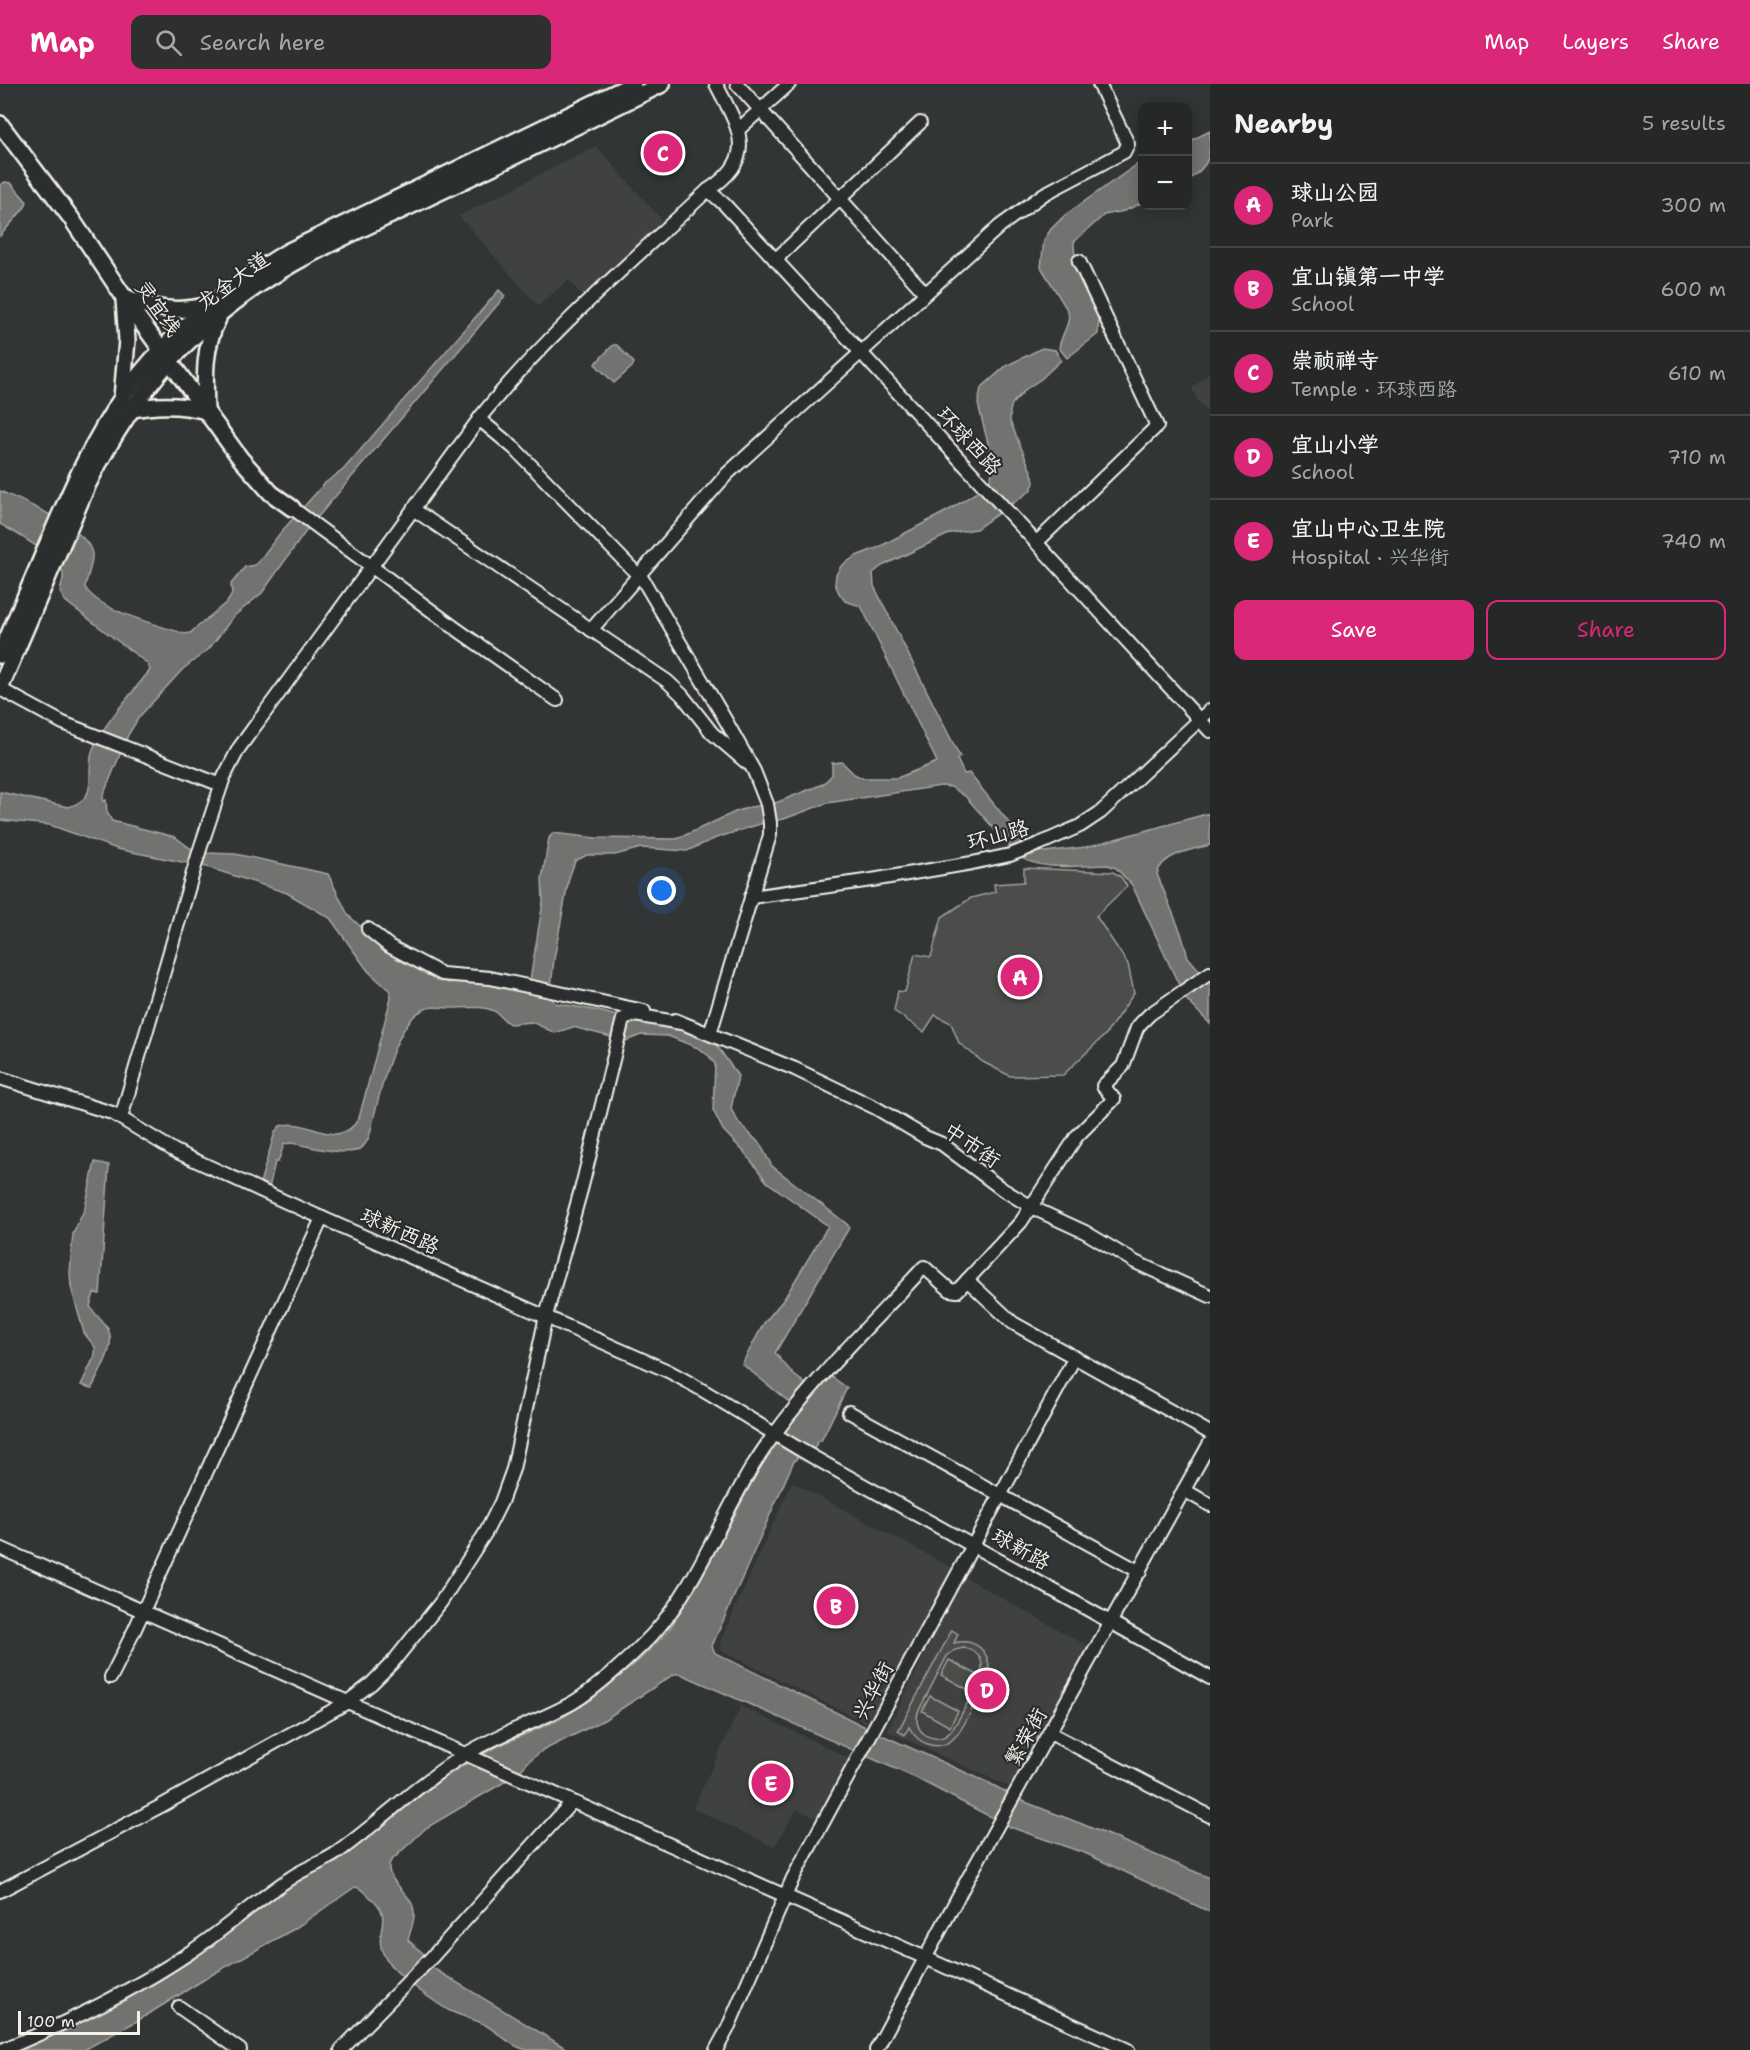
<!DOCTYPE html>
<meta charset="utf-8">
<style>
:root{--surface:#262828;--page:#2e3030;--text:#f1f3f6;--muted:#a4a6a8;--line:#424445;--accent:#db2777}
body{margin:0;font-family:"Shantell Sans","LXGW WenKai TC",sans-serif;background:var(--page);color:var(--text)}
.controls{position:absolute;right:18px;top:18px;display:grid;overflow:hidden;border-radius:12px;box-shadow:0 3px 15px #0003}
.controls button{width:54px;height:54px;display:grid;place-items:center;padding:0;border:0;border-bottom:2px solid var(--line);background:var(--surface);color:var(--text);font:30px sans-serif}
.scale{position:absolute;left:18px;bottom:15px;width:122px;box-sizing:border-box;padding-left:6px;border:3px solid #f4f1e8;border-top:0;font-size:16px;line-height:21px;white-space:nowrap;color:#f4f1e8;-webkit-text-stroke:4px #2a2d2e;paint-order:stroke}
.you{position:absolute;left:662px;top:807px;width:21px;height:21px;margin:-15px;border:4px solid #fff;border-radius:50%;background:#1a73e8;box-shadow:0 0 0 9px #1a73e833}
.badge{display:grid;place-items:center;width:39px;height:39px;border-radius:50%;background:var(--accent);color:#fff;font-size:20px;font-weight:700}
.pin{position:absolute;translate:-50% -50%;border:3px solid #fff;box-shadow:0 2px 6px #0006}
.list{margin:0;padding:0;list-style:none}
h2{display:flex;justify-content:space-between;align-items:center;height:78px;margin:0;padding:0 24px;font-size:26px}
h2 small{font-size:20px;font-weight:400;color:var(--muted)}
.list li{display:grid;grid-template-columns:39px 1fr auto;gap:18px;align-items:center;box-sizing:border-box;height:84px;padding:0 24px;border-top:2px solid var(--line)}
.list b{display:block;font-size:22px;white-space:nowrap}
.list p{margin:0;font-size:20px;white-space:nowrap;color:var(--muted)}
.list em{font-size:20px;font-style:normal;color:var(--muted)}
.actions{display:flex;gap:12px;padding:18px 24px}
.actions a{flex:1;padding:14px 0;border:2px solid var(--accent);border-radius:12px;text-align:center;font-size:21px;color:var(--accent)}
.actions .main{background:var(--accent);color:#fff}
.icon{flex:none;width:33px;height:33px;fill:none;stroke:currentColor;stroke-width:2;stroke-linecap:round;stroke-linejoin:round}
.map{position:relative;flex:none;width:1210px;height:1966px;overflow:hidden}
header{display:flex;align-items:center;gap:36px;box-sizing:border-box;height:84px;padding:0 30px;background:var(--accent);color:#fff}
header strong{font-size:28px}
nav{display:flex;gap:33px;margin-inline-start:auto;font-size:21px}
.search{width:420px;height:54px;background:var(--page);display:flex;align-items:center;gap:15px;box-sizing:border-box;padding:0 21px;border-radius:12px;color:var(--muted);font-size:22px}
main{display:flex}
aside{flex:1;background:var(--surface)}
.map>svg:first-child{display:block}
.built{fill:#404242}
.green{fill:#4b4d4c;stroke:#a09f9a;stroke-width:1.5;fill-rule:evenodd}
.water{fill:#727370;stroke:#a6a5a0;stroke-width:1.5}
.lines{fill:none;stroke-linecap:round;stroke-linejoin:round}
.minor-casing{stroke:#f4f1e8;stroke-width:16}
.major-casing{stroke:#f4f1e8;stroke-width:20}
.minor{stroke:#2a2d2e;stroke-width:12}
.major{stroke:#2a2d2e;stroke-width:15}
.labels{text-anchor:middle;stroke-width:4.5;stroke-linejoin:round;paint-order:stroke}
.street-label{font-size:21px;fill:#f4f1e8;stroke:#2a2d2e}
</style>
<header>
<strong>Map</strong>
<div class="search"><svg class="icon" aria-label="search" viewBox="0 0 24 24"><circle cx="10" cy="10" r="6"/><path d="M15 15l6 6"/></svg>Search here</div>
<nav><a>Map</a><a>Layers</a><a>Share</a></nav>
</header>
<main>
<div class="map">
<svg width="1210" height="1966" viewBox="0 0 1210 1966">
<rect width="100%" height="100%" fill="#323535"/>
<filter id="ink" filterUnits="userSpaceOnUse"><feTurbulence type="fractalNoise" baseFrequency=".0167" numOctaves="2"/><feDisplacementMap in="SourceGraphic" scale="12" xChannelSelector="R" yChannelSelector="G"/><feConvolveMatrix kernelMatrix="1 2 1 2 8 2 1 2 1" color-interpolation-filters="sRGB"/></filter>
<g filter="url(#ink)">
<g class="built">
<polygon points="596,62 662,136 584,213 568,196 538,222 459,132"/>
<polygon points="1210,288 1210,331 1197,316 1192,304"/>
<polygon points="792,1398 956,1486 870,1641 722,1567 720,1558"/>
<polygon points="963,1492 1091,1564 1010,1703 887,1647"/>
<polygon points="741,1622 849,1674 819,1736 797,1725 774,1763 693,1724"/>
</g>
<g class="green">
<polygon points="1024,784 1113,788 1121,793 1127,802 1096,832 1128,880 1134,909 1106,950 1063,991 1010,992 983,978 959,959 951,939 935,931 924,948 894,927 898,907 905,908 915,870 931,873 942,833 971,814 995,808 994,800 1024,798"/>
<path d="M952,1546L958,1550L954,1559C974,1554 990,1566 989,1587C986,1600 964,1644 955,1653C940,1669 918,1661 909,1643L905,1651L898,1647ZM964,1564C978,1566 985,1577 981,1590C975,1603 958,1641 949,1649C942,1656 931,1656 923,1649C917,1644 916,1636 918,1628L947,1572L955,1566Z"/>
<polygon points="949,1576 978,1591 969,1606 941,1591"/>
<polygon points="930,1612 958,1627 950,1643 922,1627"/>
</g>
<g class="water">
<path d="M1210,47C1210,75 1210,81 1188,96V58Z"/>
<path d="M1142,77V119L1124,127L1104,131L1074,158C1073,183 1091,199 1098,221C1101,229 1098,241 1098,250L1067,274L1059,264C1061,250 1071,241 1068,227L1041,183L1044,156L1051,145L1065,131Z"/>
<polygon points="5,98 11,99 27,118 25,123 0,152 0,101"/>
<path d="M499,206L505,212L306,447L262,509L234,532L209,565L183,585L139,633L128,651L103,712V717L106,716L107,728L112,737L175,753L190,764L207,769L235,770L328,790L348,831L383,863L419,886L449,899L466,896L500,899L528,908L543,818L542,794L549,754L553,749L596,754L677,755L735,728L750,723L773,720L823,700L832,691V679L842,678L854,690L862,694H897L937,678L861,522L845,517L839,509L835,500L836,491L841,482L856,472L877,464L949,426L977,408L990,395L994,383L978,320L981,304L1006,282L1042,264L1055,266L1061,276L1041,295L1026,305L1012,320L1010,327V337L1033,392L1034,399L1030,407L976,445L951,449L882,482L873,489L874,502L960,673L957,675L964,690L969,689L1006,735L1027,757L1033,758L1039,766L1044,768L1086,763L1210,729V761C1193,765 1162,770 1157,790L1181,849L1188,873L1210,899V940L1186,915L1179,901L1132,801L1116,784L1108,781C1080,781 1042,788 1018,772L966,713L951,703L941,702L827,719L784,735L760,740L716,754L687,767L641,764L615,771H587L575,777L569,794L554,875L550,913L555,919L599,927L631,936L672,941L708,955L718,963L738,992L731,1025L739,1039L760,1060L772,1082L848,1141L849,1144L775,1269L794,1291L814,1306L832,1293L847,1304L821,1357H818L814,1365L806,1361L793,1379L712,1562L715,1569L884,1652L989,1699L1025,1718L1082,1740L1210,1794V1828L1087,1770L1010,1743L916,1694L681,1590H674L604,1636L542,1667L530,1676L520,1687L501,1700L426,1744L390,1778C383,1797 413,1808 414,1828C415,1837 410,1847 408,1856L424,1870L421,1874L431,1883L569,1966C556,1966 540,1966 527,1966C511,1963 498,1948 484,1940C473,1935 461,1932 450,1927C434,1918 395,1890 386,1875C369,1847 398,1836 370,1813C365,1808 361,1804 355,1803L294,1845L213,1890L137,1937L84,1966H10L60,1945L263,1819L427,1704L467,1679L498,1662L558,1636L591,1616L638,1577L669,1546L699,1497L771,1363L799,1326L742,1280L764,1239L784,1215L828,1142L767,1098L745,1069L723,1046L713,1026L715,980L709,972L698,964L668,952L641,951L626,957L573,943L555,949L532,938L510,940C504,937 501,932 496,928C483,921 464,924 450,924C440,924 432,921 423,926C397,937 382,1001 375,1028C372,1039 371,1058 360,1065C348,1073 307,1062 292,1059L284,1060L278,1078H275L269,1104L260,1099L275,1048L280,1042C308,1032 338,1070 359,1034L391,914L390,907L368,887L330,834L287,809L207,783L117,765L50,741L0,736V708L68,723C102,714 84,688 93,665C101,643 135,606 150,586L148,580L65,517L60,508C61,502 64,495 63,489C60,473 14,448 0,440V407C22,417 89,444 92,470C93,480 87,493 85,503C98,527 159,541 185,550L190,549L228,517L232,510L231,500L245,483L255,481L259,477L281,448L325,399L343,386Z"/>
<polygon points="613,261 617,261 634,279 632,283 614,299 595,280"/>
<path d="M95,1078L109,1081L100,1210L94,1209L90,1222C95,1231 103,1237 108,1245C117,1262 99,1288 92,1304L81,1301L95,1271V1263L84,1249L71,1203L70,1189L73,1150L85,1124Z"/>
</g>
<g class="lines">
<g class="minor-casing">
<g id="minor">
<polyline points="737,0 925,209"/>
<polyline points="739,45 789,0"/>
<polyline points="708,106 724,120 1210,647"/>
<polyline points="775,176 920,39"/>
<polyline points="479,335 514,364 643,496 726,637 754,687 767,720 770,739 770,751 710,950"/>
<polyline points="292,424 455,544 557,616"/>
<polyline points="413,425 667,597 682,611 712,649 747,679"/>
<polyline points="1037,458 1157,342 1079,177"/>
<polyline points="591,546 727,390 1000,142 1044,110 1124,68 1128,60 1099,0"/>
<polyline points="0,605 63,639 221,701"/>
<polyline points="751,813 872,796 972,779 1010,771 1039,760 1080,742 1101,728 1210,626"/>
<polyline points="368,845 389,862 442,890 490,894 644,927"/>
<polyline points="675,936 795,985 876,1024 925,1053 942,1060 1002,1105 1035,1125 1085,1148 1135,1178 1210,1212"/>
<path d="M0,994L112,1029L175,1067L286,1118L668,1287C718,1313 764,1345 813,1373C945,1447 1078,1519 1210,1594"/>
<path d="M121,1034L200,765L224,693L239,664L482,331C549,248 630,179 708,106C760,73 738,43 716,0"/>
<polyline points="967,1196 1013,1239 1210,1349"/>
<polyline points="849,1328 1140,1488"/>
<polyline points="1184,1406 1210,1421"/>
<polyline points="0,1464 939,1880 1128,1966"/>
<polyline points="111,1593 134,1547 322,1134"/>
<polyline points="1050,1649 1210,1732"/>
<polyline points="0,1807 161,1722 346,1619 371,1600 393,1578 441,1518 486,1448 501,1418 513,1385 546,1232 582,1102 623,935 635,931 681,939"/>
<polyline points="179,1923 240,1966"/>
<path d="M2,1966C67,1939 131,1908 189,1869C224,1846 254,1818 289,1795C304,1784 323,1779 338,1768C381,1737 420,1698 466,1670C500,1649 538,1638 572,1619C596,1605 633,1571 652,1551C697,1502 719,1436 754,1380C798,1310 867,1245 924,1183L950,1206L957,1207L1021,1138L1077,1052L1114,1015L1103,1002L1123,982L1137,944L1141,939L1150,930L1210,889"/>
<polyline points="341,1966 432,1873 572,1718"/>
<polyline points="716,1966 727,1946 793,1794 1075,1273"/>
<polyline points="876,1966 966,1798 1210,1359"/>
</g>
</g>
<g class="major-casing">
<g id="major">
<polyline points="0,40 71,134 136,231 240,374 271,409 292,424"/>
<path d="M125,213C152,226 180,229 209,221"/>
<polyline points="122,314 127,256 124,216"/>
<path d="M129,326C156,320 180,320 206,327C205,296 203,263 218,235"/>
<path d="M0,571C17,532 34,493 50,454C72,403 94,353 126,308C168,250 226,205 287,168L633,0"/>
<path d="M0,604L87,402C137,302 196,235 294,179C337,155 384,135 429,113C507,76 585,38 662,0"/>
</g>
</g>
<use href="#minor" class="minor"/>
<use href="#major" class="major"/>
</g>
</g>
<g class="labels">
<g class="street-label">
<text transform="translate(233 197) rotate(-36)" y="7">龙金大道</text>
<text transform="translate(158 224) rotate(55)" y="7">灵宜线</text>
<text transform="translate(969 357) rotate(47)" y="7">环球西路</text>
<text transform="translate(998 751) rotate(-15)" y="7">环山路</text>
<text transform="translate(972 1061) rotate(34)" y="7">中市街</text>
<text transform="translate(400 1147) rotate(24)" y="7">球新西路</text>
<text transform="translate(1021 1465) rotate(29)" y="7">球新路</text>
<text transform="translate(873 1607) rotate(-62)" y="7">兴华街</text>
<text transform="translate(1026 1653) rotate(-61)" y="7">繁荣街</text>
</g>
</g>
</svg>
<div class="controls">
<button>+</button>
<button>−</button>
</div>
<div class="scale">100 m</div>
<div class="you"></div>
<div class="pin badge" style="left:1020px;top:893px">A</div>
<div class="pin badge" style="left:836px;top:1522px">B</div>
<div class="pin badge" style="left:663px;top:69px">C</div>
<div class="pin badge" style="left:987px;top:1606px">D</div>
<div class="pin badge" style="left:771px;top:1699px">E</div>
</div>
<aside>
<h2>Nearby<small>5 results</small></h2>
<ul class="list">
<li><span class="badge">A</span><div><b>球山公园</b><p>Park</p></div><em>300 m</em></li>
<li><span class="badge">B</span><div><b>宜山镇第一中学</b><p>School</p></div><em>600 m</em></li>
<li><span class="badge">C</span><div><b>崇祯禅寺</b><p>Temple · 环球西路</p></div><em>610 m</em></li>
<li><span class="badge">D</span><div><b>宜山小学</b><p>School</p></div><em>710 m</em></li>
<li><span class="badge">E</span><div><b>宜山中心卫生院</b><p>Hospital · 兴华街</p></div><em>740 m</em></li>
</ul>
<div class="actions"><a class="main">Save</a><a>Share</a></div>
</aside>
</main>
